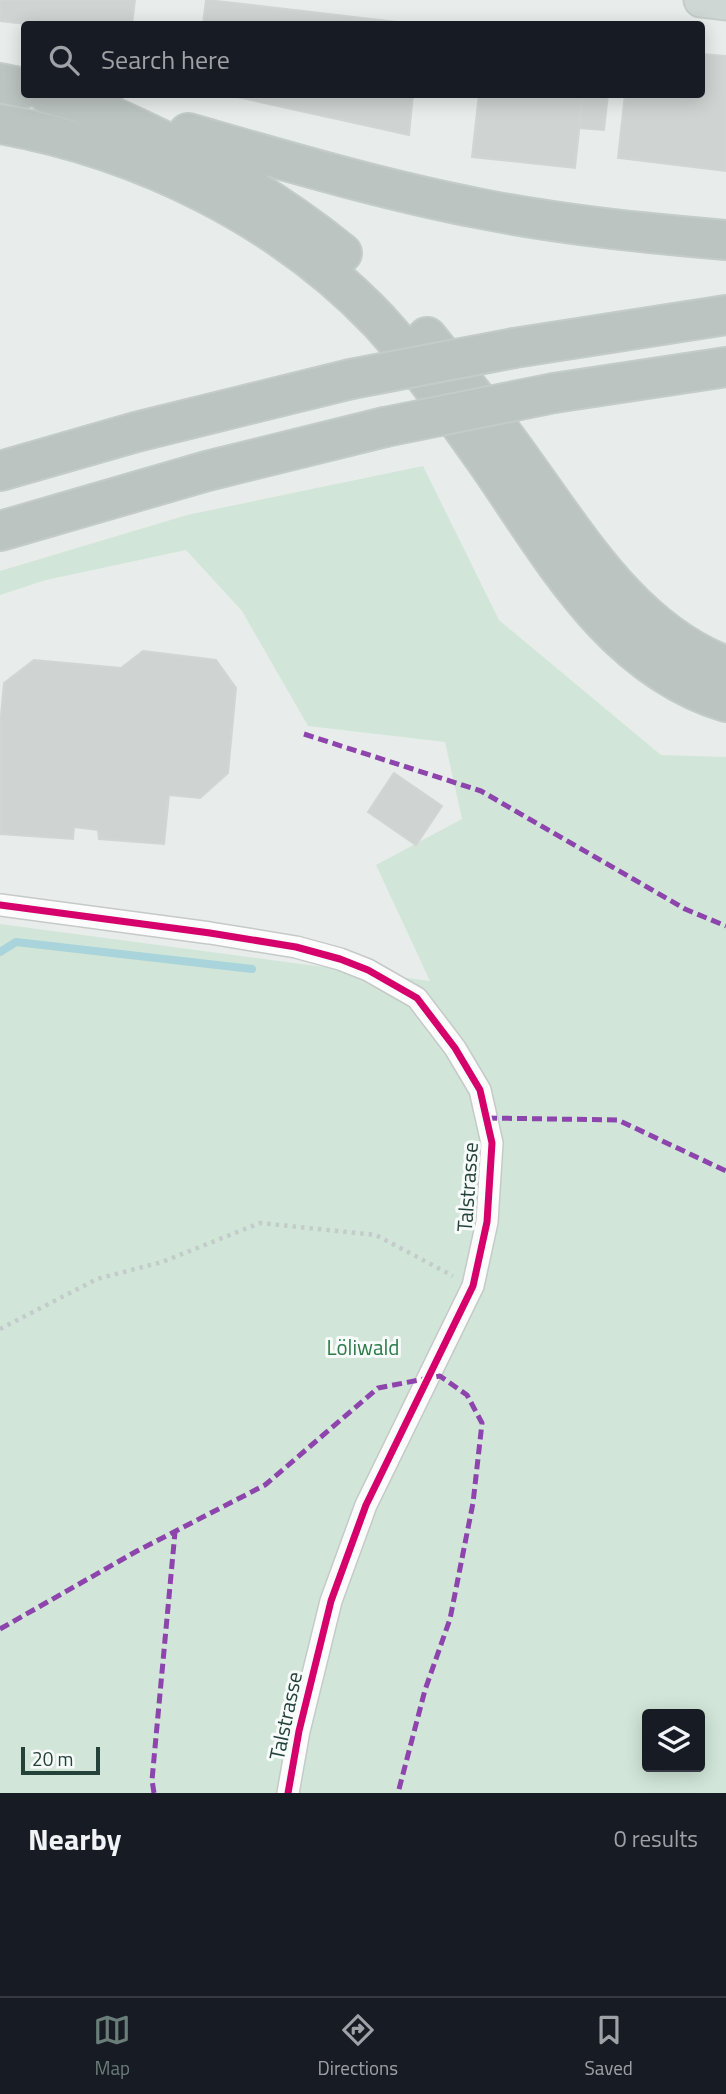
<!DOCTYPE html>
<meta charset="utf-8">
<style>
:root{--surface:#171b24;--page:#242831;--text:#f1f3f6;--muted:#9ea1a6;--line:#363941;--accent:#697e78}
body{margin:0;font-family:"Titillium Web",sans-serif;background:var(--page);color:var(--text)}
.controls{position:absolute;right:21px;bottom:21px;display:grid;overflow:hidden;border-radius:7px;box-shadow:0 4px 18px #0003}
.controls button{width:63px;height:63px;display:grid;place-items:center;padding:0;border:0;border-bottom:2px solid var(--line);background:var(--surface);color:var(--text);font:35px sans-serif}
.scale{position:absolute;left:21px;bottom:18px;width:79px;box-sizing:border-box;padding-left:7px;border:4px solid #24423a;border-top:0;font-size:19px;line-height:24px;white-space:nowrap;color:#24423a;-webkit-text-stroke:5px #f7fbf9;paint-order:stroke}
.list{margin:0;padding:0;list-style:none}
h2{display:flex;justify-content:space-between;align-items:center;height:91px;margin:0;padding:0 28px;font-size:30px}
h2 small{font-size:23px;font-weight:400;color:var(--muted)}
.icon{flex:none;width:38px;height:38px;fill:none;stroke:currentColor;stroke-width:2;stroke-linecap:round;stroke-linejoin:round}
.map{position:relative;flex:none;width:726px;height:1793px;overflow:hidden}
.search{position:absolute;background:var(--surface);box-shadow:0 4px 18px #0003;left:21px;right:21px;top:21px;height:77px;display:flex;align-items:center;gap:18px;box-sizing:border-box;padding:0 24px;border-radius:7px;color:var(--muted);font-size:26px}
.sheet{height:203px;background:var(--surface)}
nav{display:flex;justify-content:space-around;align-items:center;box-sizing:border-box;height:98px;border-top:2px solid var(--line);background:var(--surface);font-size:19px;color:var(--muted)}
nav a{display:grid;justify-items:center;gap:4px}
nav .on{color:var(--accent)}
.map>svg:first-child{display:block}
.green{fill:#d1e6d8;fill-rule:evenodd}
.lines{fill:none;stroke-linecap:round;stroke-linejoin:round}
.stream{stroke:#a9d4db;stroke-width:8}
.building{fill:#cfd4d2;stroke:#d1d6d4;stroke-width:2}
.street-casing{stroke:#c5cac8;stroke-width:24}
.primary-casing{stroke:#c3ccc9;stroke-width:37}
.highway-casing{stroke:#c3ccc9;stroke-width:42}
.path{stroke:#c3ccca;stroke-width:4.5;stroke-dasharray:3.5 5;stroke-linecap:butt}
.street{stroke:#fcfcfc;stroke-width:21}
.primary{stroke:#cfd7d5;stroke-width:33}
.highway{stroke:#bcc4c2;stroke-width:38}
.highway-bridge-casing{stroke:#c3ccc9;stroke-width:42;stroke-linecap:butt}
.highway-bridge{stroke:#bcc4c2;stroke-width:38}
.quiet{stroke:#8e44ad;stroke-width:5;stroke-dasharray:10 5;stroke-linecap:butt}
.cycleway-casing{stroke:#f7fbf9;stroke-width:11}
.cycleway{stroke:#d6006c;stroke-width:7}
.labels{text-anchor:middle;stroke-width:6;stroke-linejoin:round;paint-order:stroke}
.street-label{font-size:21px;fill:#24423a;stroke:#f7fbf9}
.park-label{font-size:21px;fill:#2d7a4b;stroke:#f7fbf9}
</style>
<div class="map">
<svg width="726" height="1793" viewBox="0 0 726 1793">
<rect width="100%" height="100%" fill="#e8edeb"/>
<path class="green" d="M423,466L499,620L661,755L726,757V1793H0V924L430,981L376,865L462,819L445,742L308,726L242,611L186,550L46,580L0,595V571L187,515ZM647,1714H700V1767H647Z"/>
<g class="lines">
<polyline class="stream" points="0,952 16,942 252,969"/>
</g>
<g class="building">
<polygon points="0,0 135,0 132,24 26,24 0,21"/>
<polygon points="206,0 208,0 414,24 203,24"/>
<polygon points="702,54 726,56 726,171 618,158 625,94 702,94"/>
<polygon points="224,94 413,94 409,135"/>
<polygon points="479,94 583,94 575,168 472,157"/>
<polygon points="583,94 608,94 604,130 579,128"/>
<polygon points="143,651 216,660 236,688 228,773 200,798 169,795 164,844 99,839 98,830 74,827 73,839 0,834 0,726 4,683 34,660 121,668"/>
<polygon points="394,773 442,806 416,845 368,812"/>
</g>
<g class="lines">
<g class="street-casing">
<polyline id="street" points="0,905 210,933 296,947 340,959 368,970 417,998 455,1048 480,1090 492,1143 487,1222 473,1286 366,1505 331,1601 299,1731 288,1793"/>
</g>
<g class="primary-casing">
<polyline id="primary" points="701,0 726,3"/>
</g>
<g class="highway-casing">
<g id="highway">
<polyline points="0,83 24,88"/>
<polyline points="48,94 106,110"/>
<path d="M81,103C177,144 260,187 342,253"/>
<path d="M0,124C140,149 280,217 379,321C418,364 452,412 485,459C551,553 609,666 726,702"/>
<path d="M188,133C286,161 383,190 482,209C563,225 644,233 726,240"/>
<path d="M427,337C461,379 494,421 525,465C580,541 634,631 726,666"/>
<polyline points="514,348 726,315"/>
<polyline points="554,393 726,367"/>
<polyline points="0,471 136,432 351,379"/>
<polyline points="0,531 207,471 385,427"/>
</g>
</g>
<polyline class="path" points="0,1329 97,1279 162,1262 260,1223 376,1235 453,1276"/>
<use href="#street" class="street"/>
<use href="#primary" class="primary"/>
<use href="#highway" class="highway"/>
<g class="highway-bridge-casing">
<g id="highway-bridge">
<polyline points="351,379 514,348"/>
<polyline points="385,427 554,393"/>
</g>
</g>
<use href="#highway-bridge" class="highway-bridge"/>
<g class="quiet">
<polyline points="304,734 481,791 685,909 726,926"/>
<polyline points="487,1118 618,1120 726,1171"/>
<polyline points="0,1629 137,1551 265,1485 378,1388 440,1376 467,1395 482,1423 473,1503 450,1619 425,1690 398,1793"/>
<polyline points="154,1793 152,1780 175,1532"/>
</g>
<g class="cycleway-casing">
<polyline id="cycleway" points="0,905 210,933 296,947 340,959 368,970 417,998 455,1048 480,1090 492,1143 487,1222 473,1286 366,1505 331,1601 299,1731 288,1793"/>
</g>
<use href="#cycleway" class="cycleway"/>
</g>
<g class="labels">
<g class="street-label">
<text transform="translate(468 1187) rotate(-86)" y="7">Talstrasse</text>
<text transform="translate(286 1716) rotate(-78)" y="7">Talstrasse</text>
</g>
<g class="park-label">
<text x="363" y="1355">Löliwald</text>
</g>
</g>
</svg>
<div class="controls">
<button><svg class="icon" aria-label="layers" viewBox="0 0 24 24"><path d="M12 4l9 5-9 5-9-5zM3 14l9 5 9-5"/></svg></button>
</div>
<div class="scale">20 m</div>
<div class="search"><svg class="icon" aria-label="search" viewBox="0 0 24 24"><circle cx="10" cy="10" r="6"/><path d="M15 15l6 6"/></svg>Search here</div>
</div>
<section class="sheet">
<h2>Nearby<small>0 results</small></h2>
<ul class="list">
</ul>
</section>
<nav>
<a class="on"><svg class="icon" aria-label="map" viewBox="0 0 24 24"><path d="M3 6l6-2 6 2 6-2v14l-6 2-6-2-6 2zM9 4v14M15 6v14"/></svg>Map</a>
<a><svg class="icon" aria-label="directions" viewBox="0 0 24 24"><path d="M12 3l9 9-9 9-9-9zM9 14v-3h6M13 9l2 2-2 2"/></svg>Directions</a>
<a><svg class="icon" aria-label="saved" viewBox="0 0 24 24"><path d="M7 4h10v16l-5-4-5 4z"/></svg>Saved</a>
</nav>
